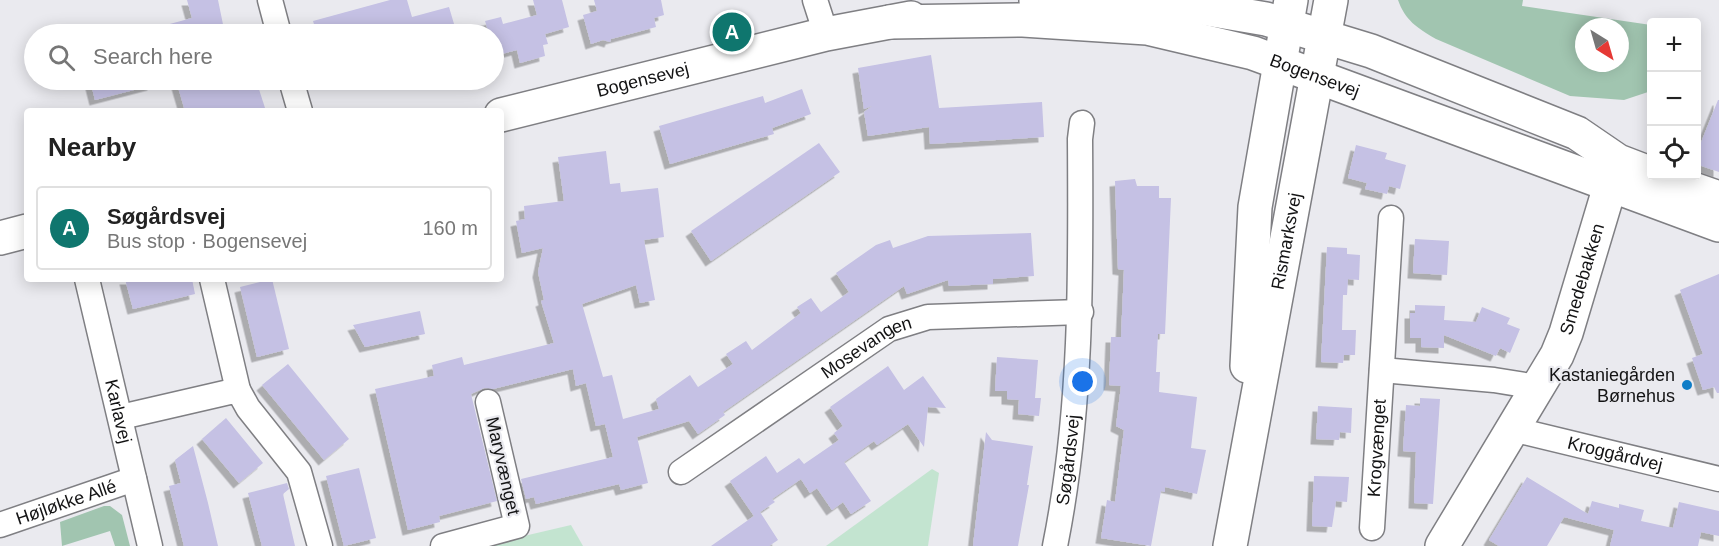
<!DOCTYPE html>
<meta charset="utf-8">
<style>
:root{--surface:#fff;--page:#f6f6f6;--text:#222;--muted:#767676;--line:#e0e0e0;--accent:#0f766e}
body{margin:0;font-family:Arial,sans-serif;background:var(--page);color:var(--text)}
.controls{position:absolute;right:18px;top:18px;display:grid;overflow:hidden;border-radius:6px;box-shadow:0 3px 15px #0003}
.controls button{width:54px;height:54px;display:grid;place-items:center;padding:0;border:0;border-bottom:2px solid var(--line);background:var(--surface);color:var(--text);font:30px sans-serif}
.compass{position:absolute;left:1575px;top:18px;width:54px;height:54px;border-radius:50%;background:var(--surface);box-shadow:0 3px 15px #0003;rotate:143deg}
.you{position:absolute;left:1083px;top:382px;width:21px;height:21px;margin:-15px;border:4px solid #fff;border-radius:50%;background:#1a73e8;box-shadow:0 0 0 9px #1a73e833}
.badge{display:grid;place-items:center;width:39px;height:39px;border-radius:50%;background:var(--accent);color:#fff;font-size:20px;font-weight:700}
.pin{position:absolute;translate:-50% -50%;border:3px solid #fff;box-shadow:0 2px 6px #0006}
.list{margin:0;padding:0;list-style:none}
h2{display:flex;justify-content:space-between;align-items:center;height:78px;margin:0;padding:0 24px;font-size:26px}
h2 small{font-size:20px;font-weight:400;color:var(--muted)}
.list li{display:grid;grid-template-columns:39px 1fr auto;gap:18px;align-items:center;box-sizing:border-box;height:84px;margin:0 12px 12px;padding:0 12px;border:2px solid var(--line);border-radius:6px}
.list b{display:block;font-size:22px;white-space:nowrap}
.list p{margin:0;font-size:20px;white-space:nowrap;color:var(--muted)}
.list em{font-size:20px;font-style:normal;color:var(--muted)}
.icon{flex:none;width:33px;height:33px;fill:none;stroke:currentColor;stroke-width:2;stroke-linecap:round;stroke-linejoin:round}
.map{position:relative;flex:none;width:1719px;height:546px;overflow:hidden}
.search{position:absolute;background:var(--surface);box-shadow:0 3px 15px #0003;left:24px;top:24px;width:480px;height:66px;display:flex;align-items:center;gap:15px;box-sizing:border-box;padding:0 21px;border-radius:33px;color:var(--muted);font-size:22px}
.panel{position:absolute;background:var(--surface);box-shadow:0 3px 15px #0003;left:24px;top:108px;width:480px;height:174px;border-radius:6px}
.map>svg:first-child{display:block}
.green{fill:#c3e4d0}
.forest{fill:#a1c5b0;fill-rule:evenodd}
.building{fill:#c5c1e4;filter:url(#shadow)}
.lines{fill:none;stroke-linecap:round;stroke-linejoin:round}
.street-casing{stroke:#7f7f83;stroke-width:27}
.secondary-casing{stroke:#7f7f83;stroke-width:36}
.street{stroke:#fff;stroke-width:24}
.secondary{stroke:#fff;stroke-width:33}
.poi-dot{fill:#0e7dc7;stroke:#eaeaef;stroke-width:2}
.labels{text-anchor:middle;stroke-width:4.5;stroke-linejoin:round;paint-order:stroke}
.street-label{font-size:18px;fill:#131314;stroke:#eaeaef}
.poi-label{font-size:18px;fill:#131314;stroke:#eaeaef;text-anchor:end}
</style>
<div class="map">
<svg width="1719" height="546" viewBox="0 0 1719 546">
<defs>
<filter id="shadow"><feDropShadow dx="-5.5" dy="5.5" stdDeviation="0" flood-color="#0004"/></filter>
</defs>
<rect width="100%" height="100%" fill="#eaeaef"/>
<g class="green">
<polygon points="932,469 939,473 928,546 826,546"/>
<polygon points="571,525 583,546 482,546"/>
</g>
<g class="forest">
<path d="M1398,0H1523L1522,6L1651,25V91L1624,100L1570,96L1436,39C1417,28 1405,20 1398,0ZM1584,27H1620V63H1584Z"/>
<polygon points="104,506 110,506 122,515 130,546 115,546 110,531 62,546 60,522"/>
</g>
<g class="building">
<polygon points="187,0 218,0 225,34 152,34 151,29 192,18"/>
<polygon points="390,0 407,0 412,17 449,7 457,34 317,34 313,21"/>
<polygon points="533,0 562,0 569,27 545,34 548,44 543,45 545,56 520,63 517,50 494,56 494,34 489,34 485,21 501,17 503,24 537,15"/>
<polygon points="594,0 661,0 664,15 654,18 656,27 611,39 610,42 603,40 591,44 583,15 597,11"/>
<polygon points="931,55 939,108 1042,102 1044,137 930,144 929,127 868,136 864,112 872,106 864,109 858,68"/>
<polygon points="90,80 152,80 153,85 95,100"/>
<polygon points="176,80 256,80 266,111 185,111"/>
<polygon points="802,89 811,114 772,128 774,134 670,164 659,126 763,96 765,103"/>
<polygon points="1718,100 1719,100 1719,172 1696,164 1696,155"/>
<polygon points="819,143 840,172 711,261 691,231"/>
<polygon points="1356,145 1387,153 1385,159 1406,165 1400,189 1389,186 1387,194 1365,189 1367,183 1348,178"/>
<polygon points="606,151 610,184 620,183 621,192 658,188 664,237 644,240 655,300 640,303 636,285 582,304 603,377 612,375 623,419 659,409 656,399 690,375 698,387 733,364 726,354 746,341 752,350 801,313 797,307 811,298 821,312 849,292 836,273 876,245 890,240 893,248 928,236 1031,233 1034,276 993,279 993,284 949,286 948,280 907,294 904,286 723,412 725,415 698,434 689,421 637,437 648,483 621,490 619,484 536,504 534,497 526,499 521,479 613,457 605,424 596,426 586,383 576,386 573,369 493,389 484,388 471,394 497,501 439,516 440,522 408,530 375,389 434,376 432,365 462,357 464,365 554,343 541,301 544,300 538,272 543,248 522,253 516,221 525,219 524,206 564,201 558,157"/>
<polygon points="1135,179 1137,186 1159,186 1159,198 1171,198 1165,334 1158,334 1156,372 1160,372 1159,392 1197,397 1191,448 1206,450 1197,494 1165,487 1165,492 1161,491 1151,546 1101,538 1107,500 1115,502 1124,430 1116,426 1121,386 1109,385 1111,337 1121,337 1124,270 1118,269 1115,181"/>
<polygon points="1415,239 1449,241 1447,275 1413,273"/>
<polygon points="1327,247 1347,248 1347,254 1360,255 1359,280 1348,279 1347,295 1343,295 1342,330 1356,330 1355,355 1344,355 1343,363 1321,362"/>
<polygon points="1719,274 1719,393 1717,393 1714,387 1703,390 1692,358 1703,354 1680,290"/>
<polygon points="125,279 192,279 195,294 133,309"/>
<polygon points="272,279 289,349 257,357 240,287"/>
<polygon points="1415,305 1445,306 1444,320 1476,322 1482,307 1510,318 1507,324 1520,329 1510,353 1500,348 1496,356 1444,335 1444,348 1421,347 1421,338 1410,338 1410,313 1415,313"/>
<polygon points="420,311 425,334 365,347 353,325"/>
<polygon points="997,357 1038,360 1035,398 1041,398 1039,416 1018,414 1019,400 1007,399 1007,391 995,391"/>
<polygon points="288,364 349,439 324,460 262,385"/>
<polygon points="888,366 904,390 923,376 946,408 928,407 924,447 908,424 877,445 874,441 844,462 871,501 851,514 843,502 832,510 817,488 810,493 801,479 772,499 775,502 760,512 778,540 769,546 711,546 754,516 730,481 766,456 777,473 799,458 804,464 839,440 834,433 843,426 830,407"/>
<polygon points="1420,398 1440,399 1433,504 1414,503 1416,452 1403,451 1406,405 1420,406"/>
<polygon points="1318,406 1352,408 1351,433 1340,432 1339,440 1316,439"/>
<polygon points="226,418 263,463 239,483 202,439"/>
<polygon points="986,432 992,440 1033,446 1027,485 1029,485 1018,546 973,546"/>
<polygon points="193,446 208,503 218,546 184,546 169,486 181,483 175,460"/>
<polygon points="359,468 376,538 344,546 326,476"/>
<polygon points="1314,476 1349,477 1347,502 1336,501 1332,527 1312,526"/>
<polygon points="1527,477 1588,514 1592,501 1619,508 1619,504 1644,510 1641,521 1673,528 1679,502 1719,511 1719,536 1701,532 1698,546 1610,546 1614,530 1564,517 1547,546 1499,546 1489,540"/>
<polygon points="287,483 289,489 283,494 295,546 262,546 248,493"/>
</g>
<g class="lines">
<g class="street-casing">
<g id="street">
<polyline points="270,0 279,34"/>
<polyline points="815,0 826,34"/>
<polyline points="291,80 300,111"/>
<path id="s1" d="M87,279L150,546"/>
<polyline points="212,279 238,390"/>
<polyline points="1382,370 1494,380 1537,387"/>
<polyline points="121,417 238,390 248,408 299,472 320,546"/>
<path id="s2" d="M1512,429L1719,479"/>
<path id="s3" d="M681,472L889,329L928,317L1081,312"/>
<path id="s4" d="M0,525L134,479"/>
<path id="s5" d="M1372,528L1391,218"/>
<polyline points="443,546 517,526 488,402"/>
<path id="s6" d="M1055,546C1082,412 1081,275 1080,139L1082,123"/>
</g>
</g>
<g class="secondary-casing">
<g id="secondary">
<polyline points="1118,0 1172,3 1266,19 1371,51 1577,133 1618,161 1652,174"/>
<polyline points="1036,1 1115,0"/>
<path id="s7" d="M890,22L1023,20L1147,28L1253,53L1719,225"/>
<path id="s8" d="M501,115L826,34L911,18"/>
<polyline points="1656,176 1719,198"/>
<polyline points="0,238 27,231"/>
<polyline points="1247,366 1255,207 1291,0"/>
<path id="s9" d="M1230,546L1331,0"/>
<path id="s10" d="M1442,546L1557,355L1566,333L1616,166"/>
</g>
</g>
<use href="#street" class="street"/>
<use href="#secondary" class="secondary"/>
</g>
<circle class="poi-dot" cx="1687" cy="385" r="6"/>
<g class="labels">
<g class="street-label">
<text dy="6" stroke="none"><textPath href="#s7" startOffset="432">Bogensevej</textPath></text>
<text dy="6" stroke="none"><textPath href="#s8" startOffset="146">Bogensevej</textPath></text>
<text dy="6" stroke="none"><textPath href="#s9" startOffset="310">Rismarksvej</textPath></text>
<text dy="6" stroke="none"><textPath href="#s10" startOffset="303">Smedebakken</textPath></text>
<text dy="6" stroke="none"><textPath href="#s3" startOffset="224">Mosevangen</textPath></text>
<text dy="6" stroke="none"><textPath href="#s1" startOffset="136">Karlavej</textPath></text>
<text dy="6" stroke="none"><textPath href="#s5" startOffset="80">Krogvænget</textPath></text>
<text dy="6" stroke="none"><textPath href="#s2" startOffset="106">Kroggårdvej</textPath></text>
<text dy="6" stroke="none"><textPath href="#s6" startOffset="87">Søgårdsvej</textPath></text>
<text transform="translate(503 466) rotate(77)" y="6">Maryvænget</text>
<text dy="6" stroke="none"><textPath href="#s4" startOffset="70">Højløkke Allé</textPath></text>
</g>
<g class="poi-label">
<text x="1675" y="381">Kastaniegården<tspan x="1675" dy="21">Børnehus</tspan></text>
</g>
</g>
</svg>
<div class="controls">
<button>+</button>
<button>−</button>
<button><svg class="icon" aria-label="locate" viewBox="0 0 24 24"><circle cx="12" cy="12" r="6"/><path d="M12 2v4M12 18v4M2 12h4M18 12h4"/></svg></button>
</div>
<svg class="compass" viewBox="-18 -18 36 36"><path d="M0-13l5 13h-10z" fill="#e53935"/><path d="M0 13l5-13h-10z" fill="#767676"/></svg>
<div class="you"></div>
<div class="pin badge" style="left:732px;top:32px">A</div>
<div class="search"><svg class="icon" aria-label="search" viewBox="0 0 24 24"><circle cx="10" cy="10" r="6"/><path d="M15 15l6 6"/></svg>Search here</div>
<section class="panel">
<h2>Nearby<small></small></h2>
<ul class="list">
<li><span class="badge">A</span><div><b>Søgårdsvej</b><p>Bus stop · Bogensevej</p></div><em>160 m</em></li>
</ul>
</section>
</div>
